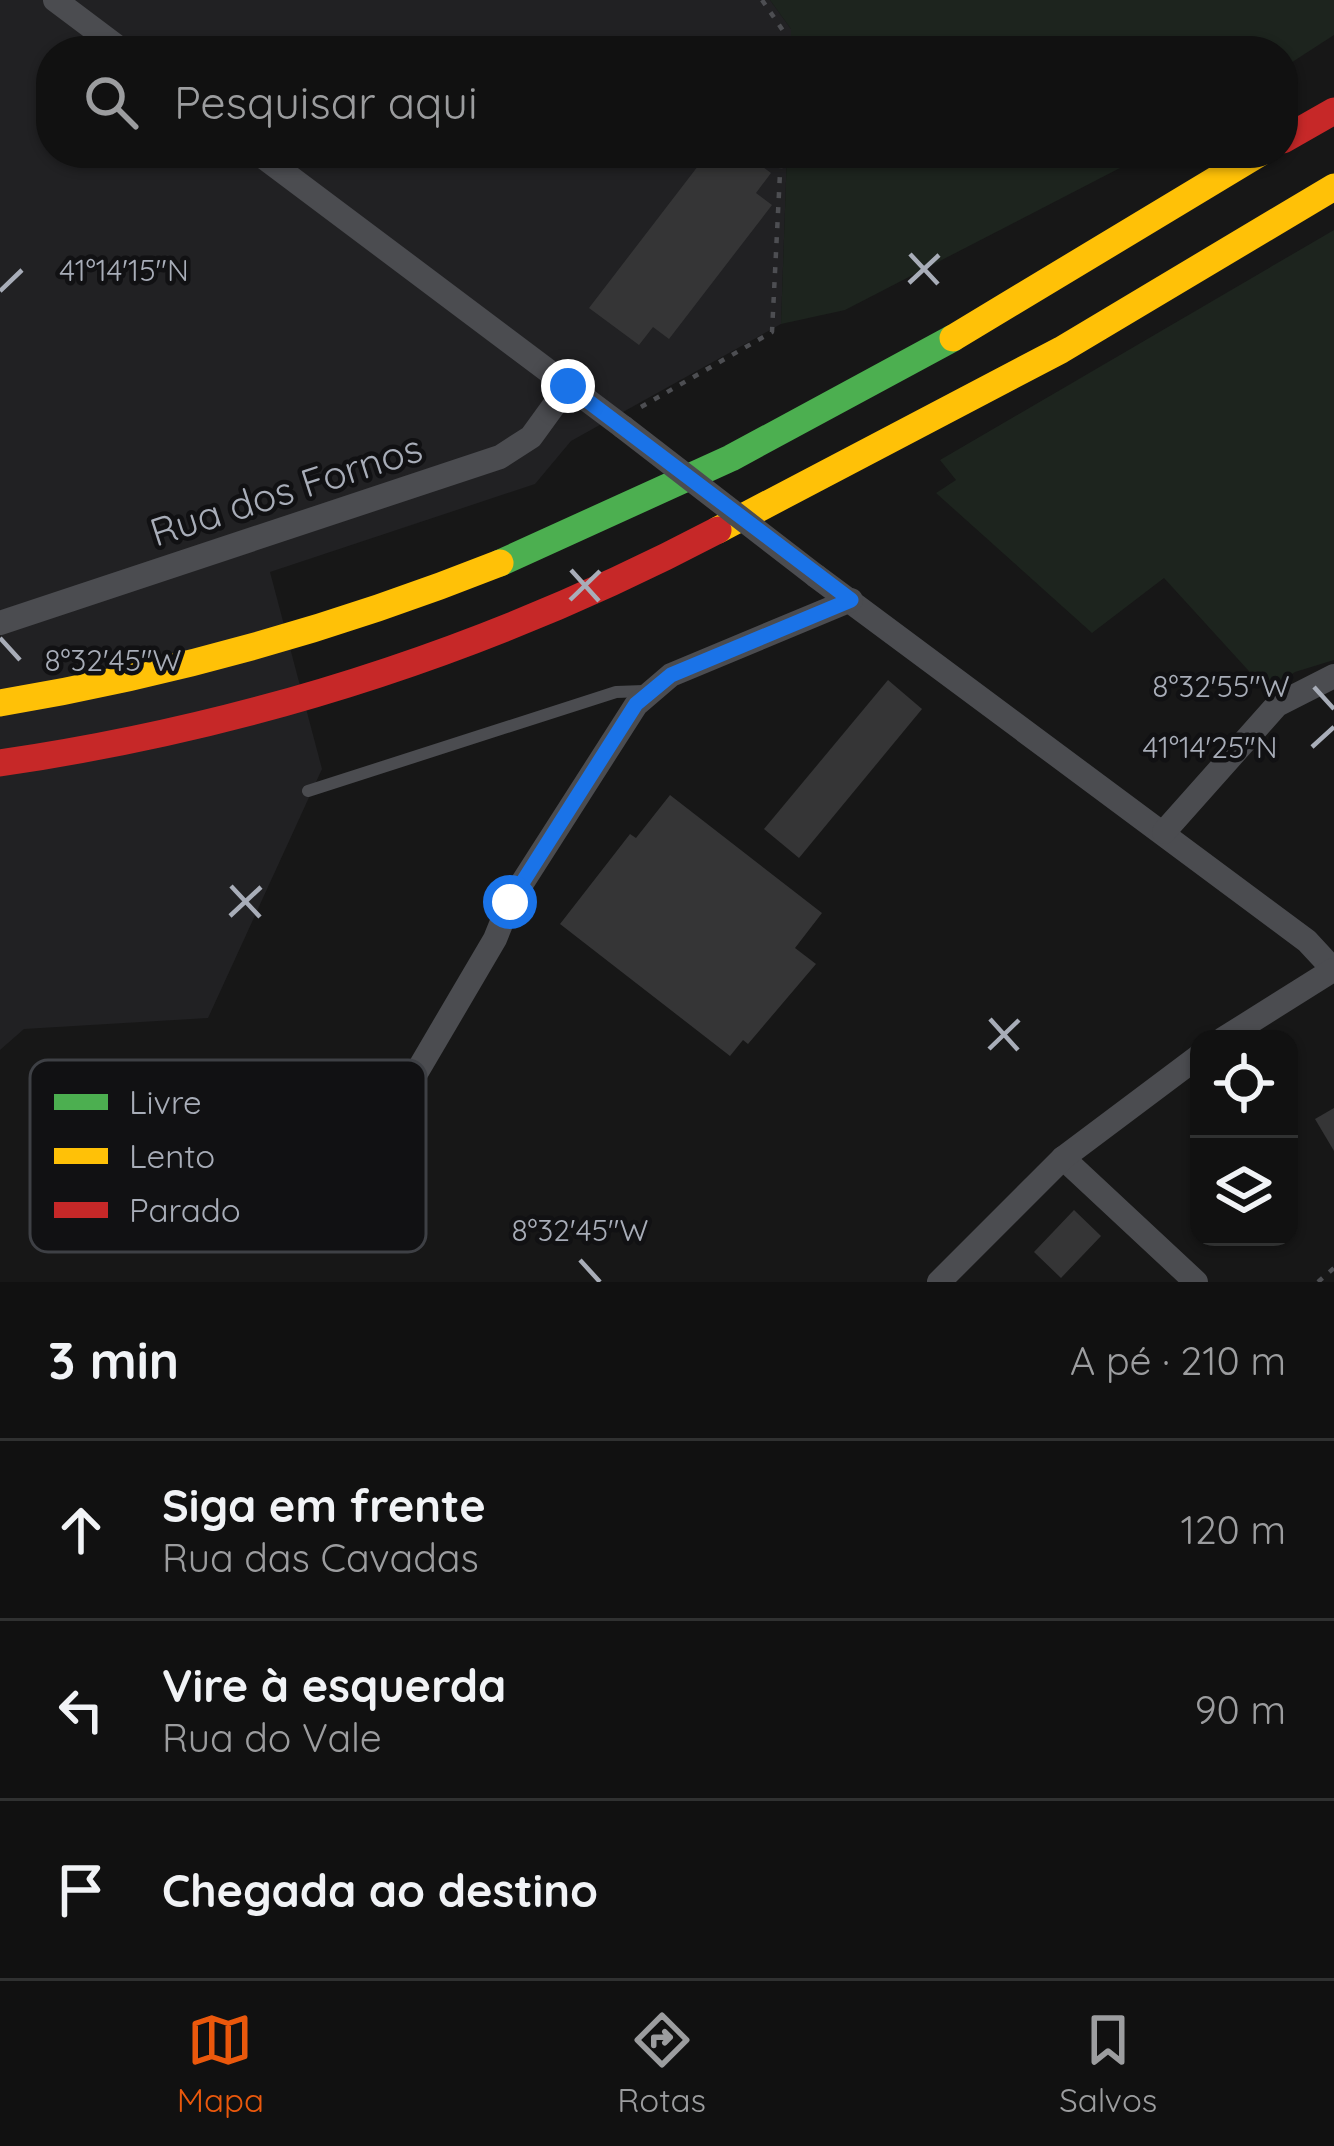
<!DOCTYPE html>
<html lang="pt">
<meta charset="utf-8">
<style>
:root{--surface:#111;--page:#1a1a1a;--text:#f1f3f6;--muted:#9c9d9f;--line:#303131;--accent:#ea580c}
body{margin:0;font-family:Quicksand,sans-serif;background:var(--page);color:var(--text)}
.controls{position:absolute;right:36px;bottom:36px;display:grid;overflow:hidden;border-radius:24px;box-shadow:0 3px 9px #0004}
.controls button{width:108px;height:108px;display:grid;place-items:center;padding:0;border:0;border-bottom:3px solid var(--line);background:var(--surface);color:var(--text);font:60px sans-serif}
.stop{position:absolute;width:36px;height:36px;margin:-27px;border:9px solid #1a73e8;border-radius:50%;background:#fff}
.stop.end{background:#1a73e8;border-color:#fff;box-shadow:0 3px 12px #0008}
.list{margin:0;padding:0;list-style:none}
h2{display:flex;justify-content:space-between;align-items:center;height:156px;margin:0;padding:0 48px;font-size:51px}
h2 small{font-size:39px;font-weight:400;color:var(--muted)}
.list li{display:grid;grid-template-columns:78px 1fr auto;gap:36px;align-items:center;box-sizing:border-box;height:180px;padding:0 48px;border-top:3px solid var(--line)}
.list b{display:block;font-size:45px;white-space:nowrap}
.list p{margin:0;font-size:39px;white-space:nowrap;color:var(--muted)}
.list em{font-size:39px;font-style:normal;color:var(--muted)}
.icon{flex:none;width:66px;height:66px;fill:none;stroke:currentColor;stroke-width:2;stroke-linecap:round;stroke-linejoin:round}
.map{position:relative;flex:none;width:1334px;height:1282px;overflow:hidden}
.search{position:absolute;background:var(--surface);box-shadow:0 3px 9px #0004;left:36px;right:36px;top:36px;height:132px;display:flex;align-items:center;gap:30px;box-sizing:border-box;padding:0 42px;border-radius:48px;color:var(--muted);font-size:45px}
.sheet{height:696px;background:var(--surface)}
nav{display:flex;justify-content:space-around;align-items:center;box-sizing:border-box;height:168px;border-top:3px solid var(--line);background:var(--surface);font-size:33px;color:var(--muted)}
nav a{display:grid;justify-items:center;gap:6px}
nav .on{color:var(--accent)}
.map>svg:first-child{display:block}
.built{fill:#212123}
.green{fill:#1d241e}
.building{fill:#353536}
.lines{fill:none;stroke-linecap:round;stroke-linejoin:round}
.path{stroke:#4d4e52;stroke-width:4.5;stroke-dasharray:6 9;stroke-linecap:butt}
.lane{stroke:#4b4c50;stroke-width:12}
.street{stroke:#4b4c50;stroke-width:24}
.fast{stroke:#4caf50;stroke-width:27}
.slow{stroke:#ffc107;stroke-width:27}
.jam{stroke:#c62828;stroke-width:27}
.street-bridge{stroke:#4b4c50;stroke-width:24}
.route{stroke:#1a73e8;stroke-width:15}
.ticks{fill:none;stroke:#a8adb8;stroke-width:4.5}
.labels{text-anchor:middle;stroke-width:9;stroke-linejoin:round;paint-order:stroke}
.street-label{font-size:39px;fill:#a8adb8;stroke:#111113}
.key{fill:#111113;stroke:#3e4045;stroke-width:3}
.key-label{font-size:33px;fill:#a8adb8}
.ticks-label{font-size:30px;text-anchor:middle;fill:#a8adb8;stroke:#111113;stroke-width:9;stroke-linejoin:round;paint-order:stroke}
</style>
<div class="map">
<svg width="1334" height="1282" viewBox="0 0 1334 1282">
<rect width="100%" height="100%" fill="#171717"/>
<polygon class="built" points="0,0 770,0 791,29 791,51 51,51 51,153 787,153 781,324 571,441 535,484 270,572 322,769 208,1018 24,1029 0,1050"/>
<g class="green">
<polygon points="770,0 1334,0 1334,35 1283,68 1283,51 791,51 791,29"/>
<polygon points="787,153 1149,153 845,310 781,324"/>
<polygon points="1334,230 1334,660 1295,672 1268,692 1164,578 1092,633 936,493 956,480 940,460"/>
</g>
<g class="building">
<polygon points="708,153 744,153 771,173 756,193 772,205 669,339 653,327 639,345 589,308"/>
<polygon points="888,680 922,709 799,858 764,829"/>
<polygon points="670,795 822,913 795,948 816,964 748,1044 743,1040 730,1056 560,924 630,834 636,838"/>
<polygon points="1334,1108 1334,1151 1315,1119"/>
<polygon points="1074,1210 1101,1236 1061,1278 1034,1252"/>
</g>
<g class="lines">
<g class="path">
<polyline points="762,0 784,32 784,51"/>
<polyline points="641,407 772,332 781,153"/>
<polyline points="1318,1282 1334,1268"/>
</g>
<polyline class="lane" points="308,791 616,692 644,691"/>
<g class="street">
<polyline points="55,0 123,51"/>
<polyline points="258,153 623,427"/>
<polyline points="816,576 1307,941 1334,970"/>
<polyline points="0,623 500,457 531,437 568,386"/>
<polyline points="1164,832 1277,705 1334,676"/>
<polyline points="1223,1039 1333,970"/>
<polyline points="391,1116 495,939 510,902 636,705 671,675 851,600"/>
<polyline points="1063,1158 1196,1282"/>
<polyline points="939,1282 1063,1158 1199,1056"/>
</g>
<polyline class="fast" points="500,563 731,458 953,338"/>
<g class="slow">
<polyline points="953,338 1260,153"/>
<polyline points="718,530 1061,350 1334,187"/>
<path d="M0,703C173,674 337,628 500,563"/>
</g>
<g class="jam">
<polyline points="1283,140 1334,111"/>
<path d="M0,763C253,726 492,649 718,530"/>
</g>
<polyline class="street-bridge" points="623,427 816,576"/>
</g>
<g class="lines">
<polyline class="route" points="510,902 636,704 671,675 851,600 568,386"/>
</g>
<path class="ticks" d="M910,254L938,284M909,283L939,255M0,291L22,270M571,570L599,601M570,600L600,571M0,638L20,660M1314,687L1334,709M1312,747L1334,727M231,886L260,917M230,916L261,887M990,1019L1018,1050M989,1049L1019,1020M580,1260L600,1282"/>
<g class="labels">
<g class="street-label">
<text transform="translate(286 490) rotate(-18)" y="14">Rua dos Fornos</text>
</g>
</g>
<rect x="30" y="1060" width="396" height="192" rx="18" class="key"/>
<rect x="54" y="1094" width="54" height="16" fill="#4caf50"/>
<rect x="54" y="1148" width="54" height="16" fill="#ffc107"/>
<rect x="54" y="1202" width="54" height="16" fill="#c62828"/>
<g class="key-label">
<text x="129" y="1114">Livre</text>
<text x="129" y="1168">Lento</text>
<text x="129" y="1222">Parado</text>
</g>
<g class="ticks-label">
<text x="124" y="281">41°14'15"N</text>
<text x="113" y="671">8°32'45"W</text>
<text x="1221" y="697">8°32'55"W</text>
<text x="1210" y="758">41°14'25"N</text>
<text x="580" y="1241">8°32'45"W</text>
</g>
</svg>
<div class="controls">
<button><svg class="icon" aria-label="locate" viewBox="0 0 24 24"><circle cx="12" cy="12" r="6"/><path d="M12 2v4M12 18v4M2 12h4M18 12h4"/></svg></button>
<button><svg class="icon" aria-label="layers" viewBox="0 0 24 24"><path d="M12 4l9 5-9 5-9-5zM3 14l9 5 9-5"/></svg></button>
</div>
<div class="stop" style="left:510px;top:902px"></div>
<div class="stop end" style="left:568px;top:386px"></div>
<div class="search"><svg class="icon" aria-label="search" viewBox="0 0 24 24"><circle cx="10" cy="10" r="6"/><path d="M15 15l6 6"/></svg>Pesquisar aqui</div>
</div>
<section class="sheet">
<h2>3 min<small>A pé · 210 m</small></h2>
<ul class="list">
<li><svg class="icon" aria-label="ahead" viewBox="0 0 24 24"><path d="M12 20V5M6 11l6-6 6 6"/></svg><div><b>Siga em frente</b><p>Rua das Cavadas</p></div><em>120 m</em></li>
<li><svg class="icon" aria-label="left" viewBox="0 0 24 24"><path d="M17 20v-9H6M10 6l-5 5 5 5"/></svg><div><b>Vire à esquerda</b><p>Rua do Vale</p></div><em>90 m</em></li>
<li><svg class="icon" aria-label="arrive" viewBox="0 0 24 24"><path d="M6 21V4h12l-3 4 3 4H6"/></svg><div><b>Chegada ao destino</b></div></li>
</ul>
</section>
<nav>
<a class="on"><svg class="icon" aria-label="map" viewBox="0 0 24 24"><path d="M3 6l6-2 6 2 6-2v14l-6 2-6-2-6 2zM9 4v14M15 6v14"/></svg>Mapa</a>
<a><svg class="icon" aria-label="directions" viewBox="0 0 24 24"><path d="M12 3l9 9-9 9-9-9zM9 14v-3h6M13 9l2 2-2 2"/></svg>Rotas</a>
<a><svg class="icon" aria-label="saved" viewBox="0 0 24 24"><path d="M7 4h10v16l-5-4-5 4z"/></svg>Salvos</a>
</nav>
